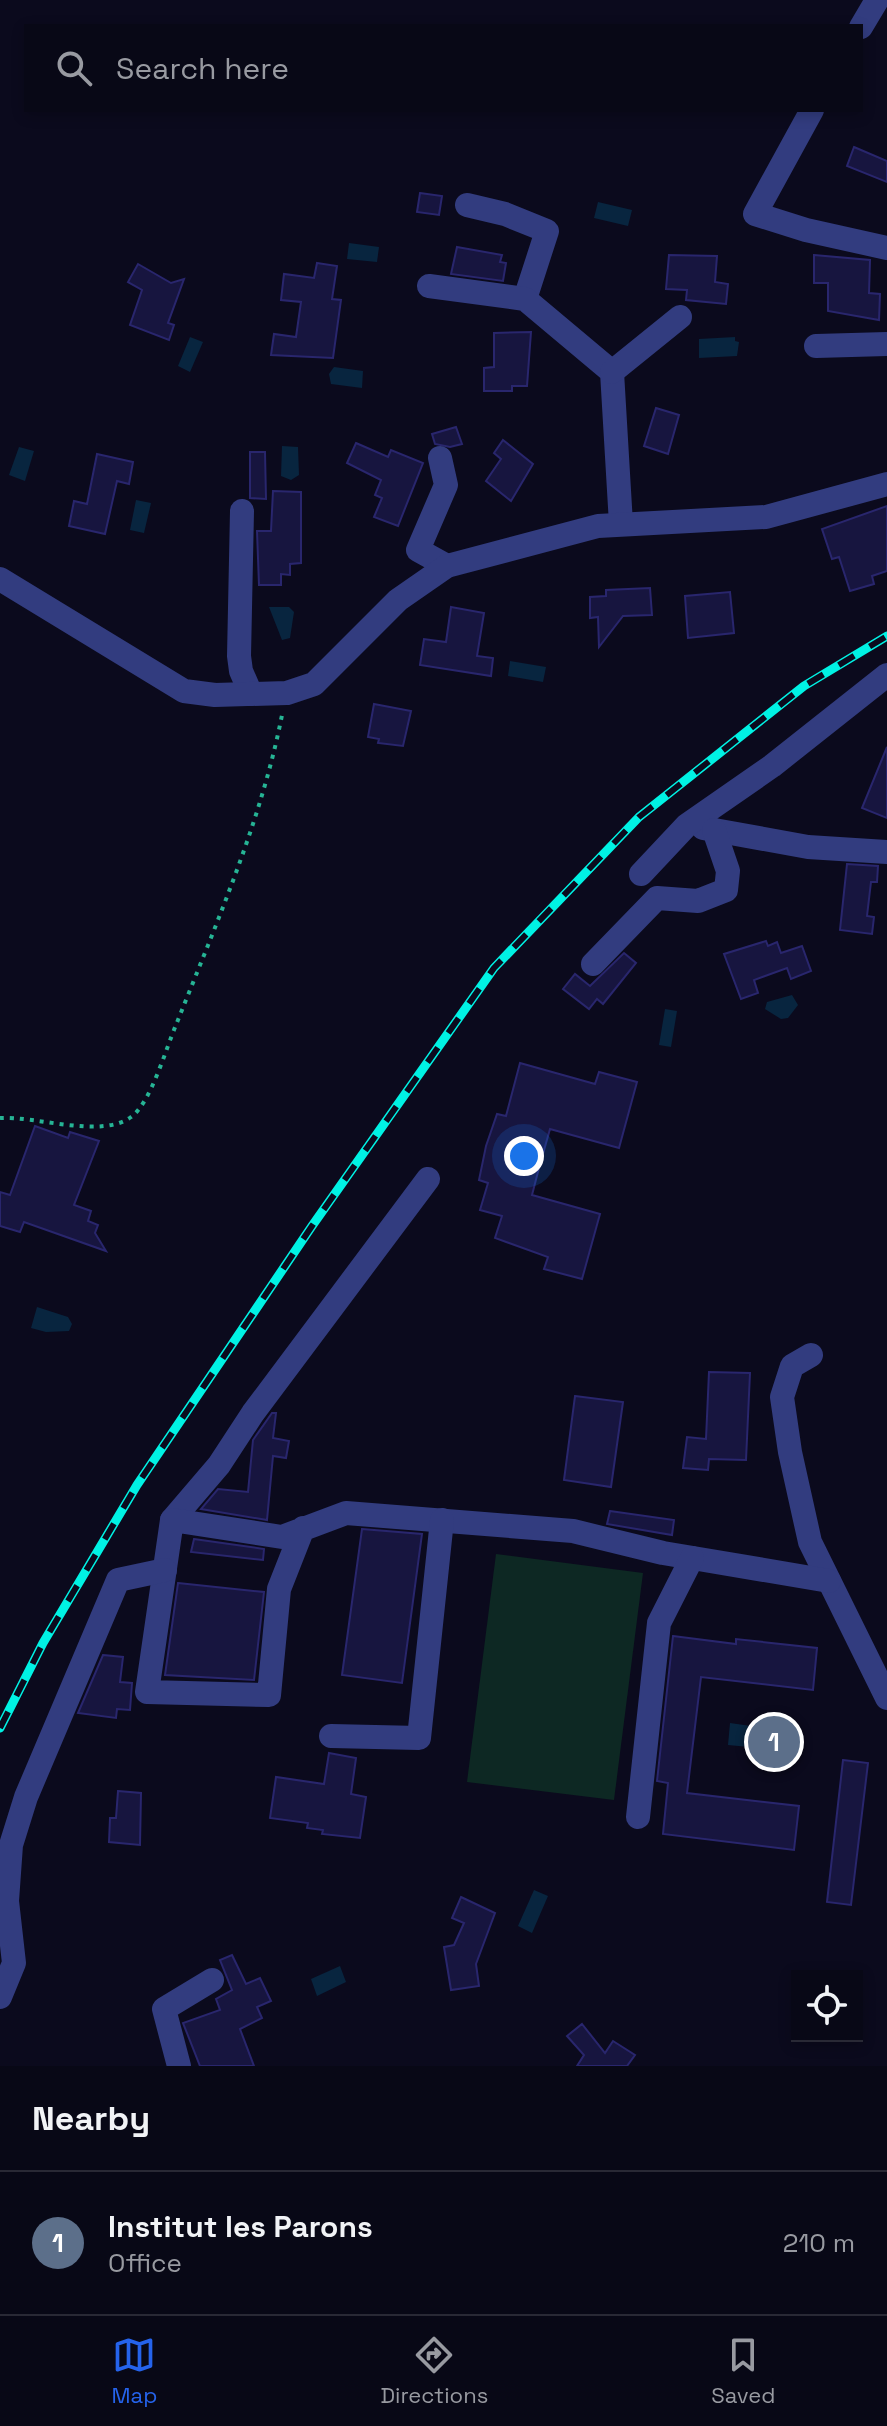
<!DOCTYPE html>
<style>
:root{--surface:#080816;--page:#161623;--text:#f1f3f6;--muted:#989aa1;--line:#292935;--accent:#2563eb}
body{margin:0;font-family:"Space Grotesk",sans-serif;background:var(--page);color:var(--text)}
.controls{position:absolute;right:24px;bottom:24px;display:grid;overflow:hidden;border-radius:0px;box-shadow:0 4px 12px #0003}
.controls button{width:72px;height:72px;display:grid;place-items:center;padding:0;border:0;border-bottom:2px solid var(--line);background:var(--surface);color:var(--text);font:40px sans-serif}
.you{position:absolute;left:524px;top:1156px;width:28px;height:28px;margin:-20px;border:6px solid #fff;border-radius:50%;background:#1a73e8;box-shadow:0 0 0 12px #1a73e833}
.badge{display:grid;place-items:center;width:52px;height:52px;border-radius:50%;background:var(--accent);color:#fff;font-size:26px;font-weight:700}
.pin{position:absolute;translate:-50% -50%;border:4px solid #fff;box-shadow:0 2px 8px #0006}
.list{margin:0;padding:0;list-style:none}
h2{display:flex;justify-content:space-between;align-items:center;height:104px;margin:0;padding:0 32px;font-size:34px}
h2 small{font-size:26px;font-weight:400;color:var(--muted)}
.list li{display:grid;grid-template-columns:52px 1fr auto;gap:24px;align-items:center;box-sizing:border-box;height:144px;padding:0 32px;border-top:2px solid var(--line)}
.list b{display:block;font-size:30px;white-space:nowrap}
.list p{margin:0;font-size:26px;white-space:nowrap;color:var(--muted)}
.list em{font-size:26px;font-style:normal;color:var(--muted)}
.icon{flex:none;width:44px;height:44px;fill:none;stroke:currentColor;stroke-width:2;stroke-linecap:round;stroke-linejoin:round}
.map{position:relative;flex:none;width:887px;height:2066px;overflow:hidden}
.search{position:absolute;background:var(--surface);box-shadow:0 4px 12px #0003;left:24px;right:24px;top:24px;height:88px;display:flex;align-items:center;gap:20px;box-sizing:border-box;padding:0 28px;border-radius:0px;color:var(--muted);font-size:30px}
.sheet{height:248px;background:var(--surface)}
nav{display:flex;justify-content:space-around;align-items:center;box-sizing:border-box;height:112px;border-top:2px solid var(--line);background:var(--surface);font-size:22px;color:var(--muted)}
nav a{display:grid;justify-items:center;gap:4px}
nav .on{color:var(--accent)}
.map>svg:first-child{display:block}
.green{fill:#0d2823}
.water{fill:#08253f}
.building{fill:#17153f;stroke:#29266d;stroke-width:2}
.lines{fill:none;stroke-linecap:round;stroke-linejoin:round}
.path{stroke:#26b495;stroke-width:4;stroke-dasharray:4 6;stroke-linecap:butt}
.minor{stroke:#323c7f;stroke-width:24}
.rail-casing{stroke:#00f2e4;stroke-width:9}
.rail{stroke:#0b0a1d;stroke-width:6;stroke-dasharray:18;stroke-linecap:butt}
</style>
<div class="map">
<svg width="887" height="2066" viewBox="0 0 887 2066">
<rect width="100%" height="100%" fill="#0b0a1d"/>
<polygon class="green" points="496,1554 643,1573 614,1800 467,1782"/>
<g class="water">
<polygon points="598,202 632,210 628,226 594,218"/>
<polygon points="349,243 379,247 377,262 347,259"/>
<polygon points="190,337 203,342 190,372 178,366"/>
<polygon points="735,337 735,341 739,342 737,356 699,358 699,339"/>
<polygon points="334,367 363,371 362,388 331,384 329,374"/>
<polygon points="282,446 298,447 299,475 291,480 281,476"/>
<polygon points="19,447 34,451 25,481 9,475"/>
<polygon points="136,500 151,503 144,533 130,530"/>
<polygon points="269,607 289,607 294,612 290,638 282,640"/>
<polygon points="510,661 546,667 543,682 508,676"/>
<polygon points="792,995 798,1005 788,1018 781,1019 765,1009 767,1002"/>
<polygon points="665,1009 677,1011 671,1047 659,1045"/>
<polygon points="37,1307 68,1317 72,1324 69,1331 46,1332 31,1328"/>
<polygon points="730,1723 751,1726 749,1747 728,1745"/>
<polygon points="534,1890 548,1896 532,1933 518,1926"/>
<polygon points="340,1966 346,1982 317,1996 311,1979"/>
</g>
<g class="building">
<polygon points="854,147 887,161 887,182 847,166"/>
<polygon points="420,193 442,196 439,215 417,212"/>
<polygon points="457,247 502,255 500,262 506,263 503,281 451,274"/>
<polygon points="669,255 717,256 715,282 728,284 726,304 686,300 687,290 666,289"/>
<polygon points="814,255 870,260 869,293 880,294 879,320 828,311 828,283 814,283"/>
<polygon points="317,263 337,266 332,299 341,300 333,358 271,355 274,334 296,337 301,302 281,300 284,274 314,278"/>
<polygon points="138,264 171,283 184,279 168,323 174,325 169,340 130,325 142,290 128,282"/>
<polygon points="531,332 527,386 512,386 512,391 484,391 484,368 494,367 494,333"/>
<polygon points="656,408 679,415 668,454 644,446"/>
<polygon points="456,427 462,444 450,447 435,444 432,434"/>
<polygon points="503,440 533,464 511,501 486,481 501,459 494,453"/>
<polygon points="356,443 388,457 391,450 423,463 398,526 374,517 382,498 375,495 381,480 347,463"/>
<polygon points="250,452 265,452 266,499 250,498"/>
<polygon points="97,454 133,462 129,484 117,481 105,534 69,526 74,501 87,504"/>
<polygon points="273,491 301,492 301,563 290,564 290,575 281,574 281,585 259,585 257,531 271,531"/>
<polygon points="887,506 887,571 872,576 874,584 850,591 839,557 832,559 822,529"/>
<polygon points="650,588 652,615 623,616 599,647 598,617 590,618 590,597 606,596 606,590"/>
<polygon points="730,592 734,633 688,638 685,596"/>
<polygon points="451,607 484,613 477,656 493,658 491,676 420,665 424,639 446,642"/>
<polygon points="374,704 411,711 403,746 378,743 379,739 368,737"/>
<polygon points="887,747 887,818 862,808"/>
<polygon points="847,864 878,866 877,882 871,882 867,916 874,917 872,934 840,930"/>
<polygon points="766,941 768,946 777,942 781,953 802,946 811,971 791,979 787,968 754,980 758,993 741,999 724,954"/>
<polygon points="624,953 636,963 603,1004 597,999 589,1009 563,989 575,974 590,986"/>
<polygon points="520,1063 595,1084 599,1072 637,1082 619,1148 550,1129 539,1168 532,1195 600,1214 582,1279 544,1269 548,1257 495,1238 502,1216 480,1210 488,1183 479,1180 486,1146 497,1114 506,1116"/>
<polygon points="35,1126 68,1138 70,1132 99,1141 74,1205 91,1211 88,1221 98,1225 95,1233 106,1251 24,1222 20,1232 0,1226 0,1192 10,1195"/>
<polygon points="709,1372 750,1373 746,1460 709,1459 708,1470 683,1468 687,1437 706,1439"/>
<polygon points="575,1396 623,1402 611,1487 564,1480"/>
<polygon points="272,1413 276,1413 273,1438 289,1441 286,1458 273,1456 267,1520 201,1509 218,1489 248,1492 253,1440"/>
<polygon points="610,1511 674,1520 672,1535 607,1524"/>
<polygon points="362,1529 422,1534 402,1683 342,1675"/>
<polygon points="194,1539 264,1549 263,1560 191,1552"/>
<polygon points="178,1583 264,1592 254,1680 165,1675"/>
<polygon points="673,1636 736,1644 736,1639 817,1648 813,1690 701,1677 687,1793 799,1806 794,1850 663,1834 668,1783 657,1781"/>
<polygon points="103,1655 123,1657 120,1682 132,1683 130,1710 117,1709 116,1718 78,1713"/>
<polygon points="329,1753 356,1758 351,1794 366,1797 360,1838 322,1834 323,1830 307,1828 308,1823 270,1818 276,1777 324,1784"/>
<polygon points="843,1760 868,1763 851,1905 827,1902"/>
<polygon points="118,1791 141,1793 140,1845 109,1842 110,1818 116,1818"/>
<polygon points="461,1897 495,1913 476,1964 479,1986 451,1990 444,1947 454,1945 464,1923 452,1918"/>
<polygon points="232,1955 246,1984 260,1978 271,2001 257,2007 262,2018 240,2029 254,2066 200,2066 183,2023 220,2010 216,1999 232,1990 220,1960"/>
<polygon points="582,2024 605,2053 613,2041 635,2055 627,2066 577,2066 584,2055 567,2036"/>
</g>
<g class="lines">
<path class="path" d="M0,1118C37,1116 101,1139 131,1117C151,1103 166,1048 176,1025C216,924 261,822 282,715"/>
<g class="minor">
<polyline points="861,27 877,0"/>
<polyline points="812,110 755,214 806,230 887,248"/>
<polyline points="467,205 505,214 547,231 525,299"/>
<polyline points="429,286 525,299 612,372 621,524"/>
<polyline points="816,346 887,344"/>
<polyline points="612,372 680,317"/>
<polyline points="440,458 446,485 418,550 447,566"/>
<polyline points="242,511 239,656 241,671 251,694"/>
<polyline points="0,579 184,691 215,695 287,693 314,684 398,600 447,566 598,526 766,517 887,484"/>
<polyline points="703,828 808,847 887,852"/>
<polyline points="641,874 687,825 772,766 887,675"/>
<polyline points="593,964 657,898 698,901 726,890 728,871 714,830"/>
<polyline points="811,1355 792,1366 782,1397 790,1452 810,1542 887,1698"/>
<polyline points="172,1520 219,1465 253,1413 428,1179"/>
<polyline points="303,1528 279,1589 269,1695 147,1692 172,1520 282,1537 346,1513 573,1531 663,1553 829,1581"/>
<polyline points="331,1736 419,1738 442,1520"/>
<polyline points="638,1817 659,1623 692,1558"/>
<polyline points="0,1997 14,1963 7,1901 11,1845 26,1797 118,1580 165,1570"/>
<polyline points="179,2066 164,2009 212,1980"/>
</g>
<g class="rail-casing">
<polyline id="rail" points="0,1728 43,1643 137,1485 312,1226 494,968 639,817 804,686 887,636"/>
</g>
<use href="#rail" class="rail"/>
</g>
</svg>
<div class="controls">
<button><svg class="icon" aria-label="locate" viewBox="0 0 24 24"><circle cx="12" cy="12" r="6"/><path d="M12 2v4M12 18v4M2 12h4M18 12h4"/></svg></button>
</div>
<div class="you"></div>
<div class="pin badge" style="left:774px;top:1742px;background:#5c6f8a">1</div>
<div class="search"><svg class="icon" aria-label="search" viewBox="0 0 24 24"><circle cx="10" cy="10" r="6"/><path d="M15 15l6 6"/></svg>Search here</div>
</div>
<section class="sheet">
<h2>Nearby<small></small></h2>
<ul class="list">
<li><span class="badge" style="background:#5c6f8a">1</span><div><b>Institut les Parons</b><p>Office</p></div><em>210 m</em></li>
</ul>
</section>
<nav>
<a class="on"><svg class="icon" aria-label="map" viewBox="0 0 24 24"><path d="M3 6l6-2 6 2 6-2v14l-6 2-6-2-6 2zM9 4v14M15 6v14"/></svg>Map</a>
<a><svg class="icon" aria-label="directions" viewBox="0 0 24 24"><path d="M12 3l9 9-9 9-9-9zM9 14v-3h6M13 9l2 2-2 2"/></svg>Directions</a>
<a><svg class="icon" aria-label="saved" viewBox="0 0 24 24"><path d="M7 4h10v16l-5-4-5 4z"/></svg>Saved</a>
</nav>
